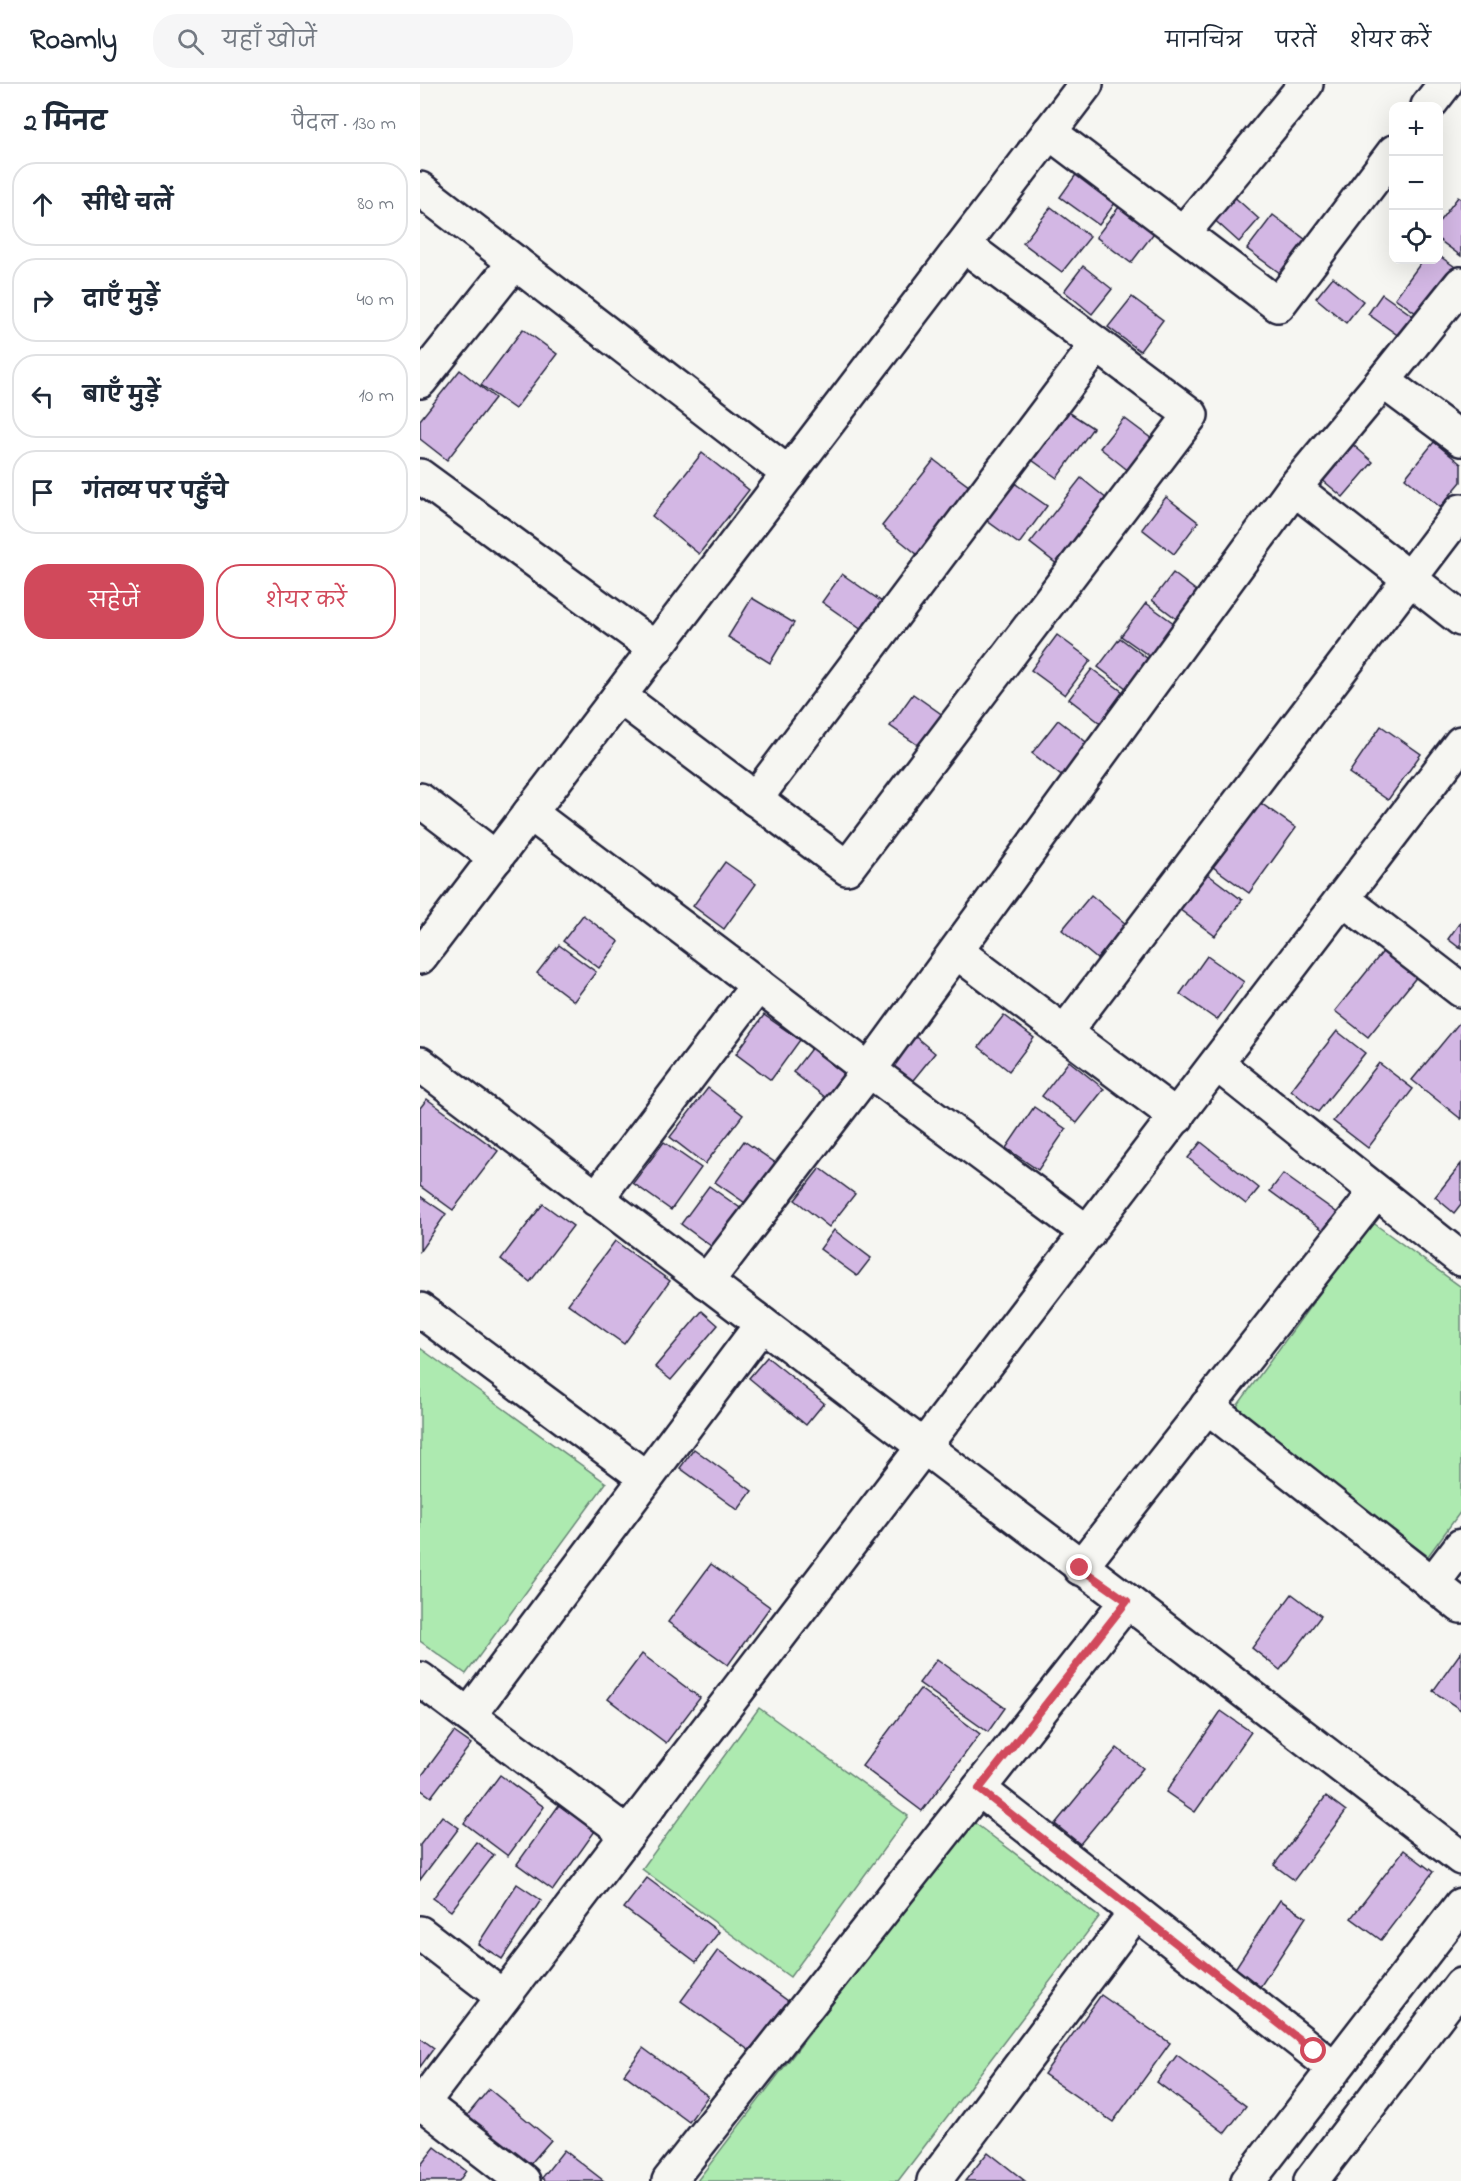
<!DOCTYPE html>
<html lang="hi">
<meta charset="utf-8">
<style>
:root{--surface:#fff;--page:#f6f6f7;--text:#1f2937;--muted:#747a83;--line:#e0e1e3;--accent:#d1495b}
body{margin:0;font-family:"Indie Flower","Playpen Sans Deva",sans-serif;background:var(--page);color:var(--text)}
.controls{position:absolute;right:18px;top:18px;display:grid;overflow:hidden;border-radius:12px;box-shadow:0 6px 24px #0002}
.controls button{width:54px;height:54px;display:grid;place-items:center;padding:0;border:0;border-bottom:2px solid var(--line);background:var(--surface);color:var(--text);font:30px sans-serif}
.stop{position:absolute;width:18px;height:18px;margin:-14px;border:4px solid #d1495b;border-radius:50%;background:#fff}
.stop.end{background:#d1495b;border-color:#fff;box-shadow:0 2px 6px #0008}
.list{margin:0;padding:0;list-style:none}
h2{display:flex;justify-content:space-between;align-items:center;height:78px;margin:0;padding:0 24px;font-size:26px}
h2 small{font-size:20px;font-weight:400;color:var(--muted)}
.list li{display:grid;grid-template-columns:39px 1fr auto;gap:18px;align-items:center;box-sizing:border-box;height:84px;margin:0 12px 12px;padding:0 12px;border:2px solid var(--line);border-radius:24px}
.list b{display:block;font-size:22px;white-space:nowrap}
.list em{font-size:20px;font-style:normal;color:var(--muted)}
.actions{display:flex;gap:12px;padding:18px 24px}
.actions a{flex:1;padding:14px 0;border:2px solid var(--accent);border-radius:24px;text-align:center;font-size:21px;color:var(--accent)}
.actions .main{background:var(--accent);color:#fff}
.icon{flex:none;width:33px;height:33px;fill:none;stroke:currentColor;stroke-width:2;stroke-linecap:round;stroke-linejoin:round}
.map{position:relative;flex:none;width:1041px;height:2097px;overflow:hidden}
header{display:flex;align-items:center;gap:36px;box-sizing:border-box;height:84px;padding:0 30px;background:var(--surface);border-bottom:2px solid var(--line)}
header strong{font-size:28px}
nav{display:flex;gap:33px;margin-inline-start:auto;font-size:21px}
.search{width:420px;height:54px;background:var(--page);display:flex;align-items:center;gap:15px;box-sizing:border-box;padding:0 21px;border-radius:24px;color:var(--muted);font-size:22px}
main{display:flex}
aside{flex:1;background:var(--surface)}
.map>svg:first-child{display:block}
.green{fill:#adeab0;stroke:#688676;stroke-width:1.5}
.building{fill:#d3b7e4;stroke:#22223b;stroke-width:1.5}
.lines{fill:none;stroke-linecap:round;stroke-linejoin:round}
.minor-casing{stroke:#22223b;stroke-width:38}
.minor{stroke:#f6f6f2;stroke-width:33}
.route{stroke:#d1495b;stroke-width:8}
</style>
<header>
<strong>Roamly</strong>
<div class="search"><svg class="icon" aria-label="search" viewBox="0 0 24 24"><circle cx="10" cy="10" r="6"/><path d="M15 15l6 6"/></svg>यहाँ खोजें</div>
<nav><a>मानचित्र</a><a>परतें</a><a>शेयर करें</a></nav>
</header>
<main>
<aside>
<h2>2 मिनट<small>पैदल · 130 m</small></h2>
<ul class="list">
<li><svg class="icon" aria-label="ahead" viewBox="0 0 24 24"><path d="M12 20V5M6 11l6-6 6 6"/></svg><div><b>सीधे चलें</b></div><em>80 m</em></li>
<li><svg class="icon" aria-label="right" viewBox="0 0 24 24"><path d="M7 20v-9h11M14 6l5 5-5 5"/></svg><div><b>दाएँ मुड़ें</b></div><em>40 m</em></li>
<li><svg class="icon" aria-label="left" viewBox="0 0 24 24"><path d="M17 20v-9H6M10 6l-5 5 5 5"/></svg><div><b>बाएँ मुड़ें</b></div><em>10 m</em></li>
<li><svg class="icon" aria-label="arrive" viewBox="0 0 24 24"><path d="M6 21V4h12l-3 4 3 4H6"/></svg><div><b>गंतव्य पर पहुँचे</b></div></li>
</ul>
<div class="actions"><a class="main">सहेजें</a><a>शेयर करें</a></div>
</aside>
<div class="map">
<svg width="1041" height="2097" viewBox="0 0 1041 2097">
<rect width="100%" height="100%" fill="#f6f6f2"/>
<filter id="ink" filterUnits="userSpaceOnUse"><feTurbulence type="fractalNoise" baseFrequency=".0167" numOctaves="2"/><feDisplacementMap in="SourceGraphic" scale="12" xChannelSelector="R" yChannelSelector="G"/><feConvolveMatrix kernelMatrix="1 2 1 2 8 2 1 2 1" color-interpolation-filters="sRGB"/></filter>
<g filter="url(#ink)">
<g class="green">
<polygon points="952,1138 1041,1203 1041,1427 1008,1472 812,1329"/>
<polygon points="0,1264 186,1399 46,1590 0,1557"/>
<polygon points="339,1624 488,1732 370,1893 222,1785"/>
<polygon points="552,1737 679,1833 478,2097 277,2097"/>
</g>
<g class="building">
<polygon points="665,78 704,107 679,141 640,113"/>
<polygon points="810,109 839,135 819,158 789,131"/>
<polygon points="1038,113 1041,115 1041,172 1018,155 1018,139"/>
<polygon points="705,115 740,141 711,179 676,153"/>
<polygon points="631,123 670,153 642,188 603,159"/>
<polygon points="853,131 890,159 864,192 827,165"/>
<polygon points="1018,171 1038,185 1003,234 975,214 1003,176 1018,176"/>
<polygon points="663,182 692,205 672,230 644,207"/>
<polygon points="913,193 943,217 926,239 896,214"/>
<polygon points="962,210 1000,237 986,257 948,230"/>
<polygon points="712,213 743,236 720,267 688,243"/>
<polygon points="103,245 137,270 95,325 61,301"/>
<polygon points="40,286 75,314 27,376 0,355 0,336"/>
<polygon points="647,327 673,344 637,394 612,376"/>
<polygon points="704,334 740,361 715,392 680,364"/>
<polygon points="925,354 953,378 923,413 895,390"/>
<polygon points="1014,358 1041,380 1041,398 1020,423 985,394"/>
<polygon points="282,369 329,406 279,470 232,432"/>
<polygon points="514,376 550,403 498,471 462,442"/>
<polygon points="661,394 698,424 647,488 610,459"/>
<polygon points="590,396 627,422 599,460 563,434"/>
<polygon points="746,413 778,438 754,470 722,445"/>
<polygon points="753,489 783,512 762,539 732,516"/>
<polygon points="422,490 462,518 442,546 402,518"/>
<polygon points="332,514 374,539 350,579 308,553"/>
<polygon points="726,519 762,545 738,578 701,552"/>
<polygon points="637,551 671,576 645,611 611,586"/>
<polygon points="700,554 736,581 714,610 678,583"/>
<polygon points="672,585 711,614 688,645 649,615"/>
<polygon points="493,610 527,634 505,666 470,642"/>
<polygon points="638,636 675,665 649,698 612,669"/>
<polygon points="961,642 1001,670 968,716 929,689"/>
<polygon points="835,715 876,744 829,809 789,780"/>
<polygon points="305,778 336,800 304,845 273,822"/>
<polygon points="786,789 822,816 795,852 759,825"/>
<polygon points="671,811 706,840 677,875 642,846"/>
<polygon points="163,831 199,858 179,884 143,857"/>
<polygon points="1041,837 1041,865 1028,855"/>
<polygon points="139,861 176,888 154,917 117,889"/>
<polygon points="965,865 998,891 948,953 915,927"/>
<polygon points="787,872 824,898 797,936 760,910"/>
<polygon points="344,931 380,956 351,996 316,970"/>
<polygon points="584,931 614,954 589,987 559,963"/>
<polygon points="1039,939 1041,941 1041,1035 992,996"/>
<polygon points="486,945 515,969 485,1006 456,983"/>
<polygon points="917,947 945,969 898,1028 871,1006"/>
<polygon points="399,954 436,983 410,1017 373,988"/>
<polygon points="649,977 684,1005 657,1039 622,1012"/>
<polygon points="959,979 993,1005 948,1064 913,1037"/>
<polygon points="288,1004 323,1031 285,1080 250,1053"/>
<polygon points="7,1015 78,1067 33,1126 0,1102 0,1024"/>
<polygon points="614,1023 646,1045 618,1086 586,1064"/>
<polygon points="324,1057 360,1082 331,1123 295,1098"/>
<polygon points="244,1058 281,1084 251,1126 213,1099"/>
<polygon points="781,1058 839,1104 826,1120 768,1074"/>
<polygon points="1041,1080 1041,1120 1034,1129 1015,1113"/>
<polygon points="400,1084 435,1110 409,1143 375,1116"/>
<polygon points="863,1090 923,1133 910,1151 850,1107"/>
<polygon points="289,1102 323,1126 295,1165 261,1140"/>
<polygon points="0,1112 26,1130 0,1167"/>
<polygon points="123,1120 153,1142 110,1198 81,1175"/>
<polygon points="414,1146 451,1174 437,1192 400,1165"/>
<polygon points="195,1157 250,1197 204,1260 148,1220"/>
<polygon points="282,1227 298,1241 251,1296 235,1283"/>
<polygon points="347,1273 404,1319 386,1341 329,1294"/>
<polygon points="274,1365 332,1407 318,1426 260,1384"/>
<polygon points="291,1480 350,1523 308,1581 248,1538"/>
<polygon points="872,1510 901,1532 860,1586 832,1564"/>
<polygon points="1041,1568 1041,1626 1013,1607"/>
<polygon points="222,1570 280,1614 246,1659 188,1615"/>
<polygon points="517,1575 585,1624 568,1648 499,1599"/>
<polygon points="500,1605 560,1650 502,1727 442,1682"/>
<polygon points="801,1627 831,1648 775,1728 746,1708"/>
<polygon points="34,1648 51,1660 11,1713 0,1705 0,1694"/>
<polygon points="697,1664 723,1684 660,1760 635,1740"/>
<polygon points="80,1691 124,1723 88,1772 44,1739"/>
<polygon points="906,1712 926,1727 874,1796 854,1781"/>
<polygon points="139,1721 175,1747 133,1806 97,1780"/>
<polygon points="22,1732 39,1744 0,1796 0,1761"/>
<polygon points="56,1758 74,1771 31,1827 13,1814"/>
<polygon points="984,1766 1013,1788 961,1856 931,1834"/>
<polygon points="227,1794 299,1848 276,1878 204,1824"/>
<polygon points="97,1800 121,1816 82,1875 58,1860"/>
<polygon points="860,1816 886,1833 840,1903 814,1886"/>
<polygon points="298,1866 368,1917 330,1967 261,1917"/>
<polygon points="681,1911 750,1959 693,2038 624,1990"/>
<polygon points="0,1954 14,1964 0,1983"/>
<polygon points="223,1964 288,2012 269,2038 204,1990"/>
<polygon points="757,1971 826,2022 805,2049 737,1998"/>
<polygon points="69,2005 131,2056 107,2084 45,2034"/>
<polygon points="15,2063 46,2087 39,2097 0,2097 0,2082"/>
<polygon points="144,2066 184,2097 126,2097 122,2094"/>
<polygon points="568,2068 605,2097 545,2097"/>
</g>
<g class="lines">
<g class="minor-casing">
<g id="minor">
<polyline points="1008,22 1025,0"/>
<polyline points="629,48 858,221 974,68"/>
<polyline points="0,105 369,390"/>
<polyline points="763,149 886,0"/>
<polyline points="1041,200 963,297 1041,355"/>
<polyline points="0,297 95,178"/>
<polyline points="0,392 236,565"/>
<polyline points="874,404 963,297"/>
<polyline points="199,612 427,784 771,331 544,161"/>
<polyline points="335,715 677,261"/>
<polyline points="0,716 76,774"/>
<polyline points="110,729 338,901 176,1115"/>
<polyline points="923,815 1041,906"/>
<polyline points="537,868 757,1033"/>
<polyline points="0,873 666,0"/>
<polyline points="338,901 449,986 874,404 1041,535"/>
<polyline points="645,948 1041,427"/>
<polyline points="0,980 707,1517 1041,1774"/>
<polyline points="797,980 1041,1175"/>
<polyline points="286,1198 449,986 668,1149"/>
<polyline points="0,1226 226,1394"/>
<polyline points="787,1322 1041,1522"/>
<polyline points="660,1484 956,1108"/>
<polyline points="1012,1500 1041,1462"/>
<polyline points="0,1595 208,1750"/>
<polyline points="49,1631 342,1240"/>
<polyline points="559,1705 914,1984"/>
<polyline points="0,1849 83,1913"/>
<polyline points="2,2019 103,2097"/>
<polyline points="0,2022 1041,659"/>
<polyline points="249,2097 707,1517"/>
<polyline points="514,2097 715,1829"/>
<polyline points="828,2097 1041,1821"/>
<polyline points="891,2097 1041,1901"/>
</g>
</g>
<use href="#minor" class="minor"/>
</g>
</g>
<g class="lines" filter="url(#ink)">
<polyline class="route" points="660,1484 707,1517 559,1705 894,1967"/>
</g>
</svg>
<div class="controls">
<button>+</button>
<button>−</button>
<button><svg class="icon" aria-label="locate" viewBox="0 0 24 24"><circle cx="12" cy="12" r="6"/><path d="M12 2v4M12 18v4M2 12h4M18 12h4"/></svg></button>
</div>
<div class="stop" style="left:894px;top:1967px"></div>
<div class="stop end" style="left:660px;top:1484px"></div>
</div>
</main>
